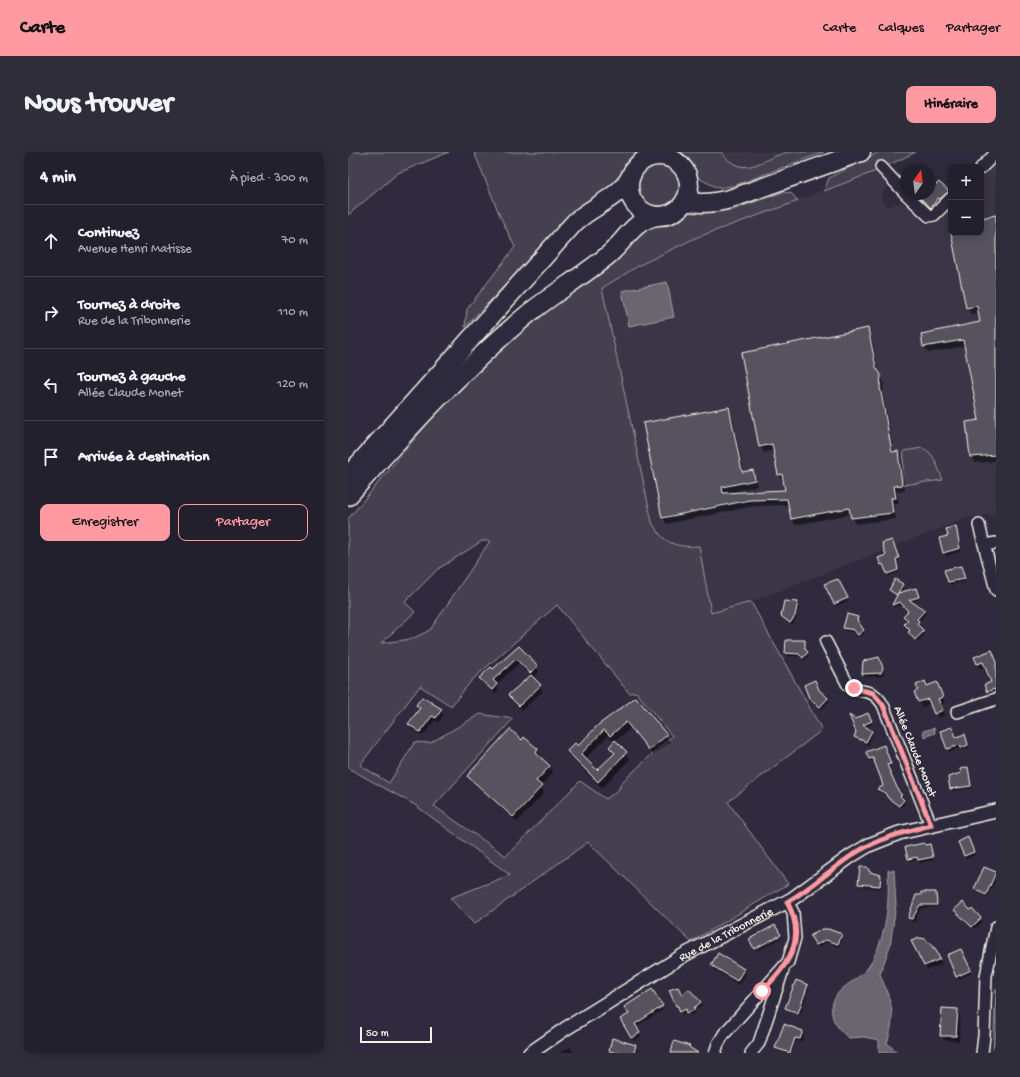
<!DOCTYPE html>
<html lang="fr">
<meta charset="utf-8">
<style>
:root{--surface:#23202e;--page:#2f2d3a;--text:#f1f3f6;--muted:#a3a3aa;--line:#403e4a;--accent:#ff9aa2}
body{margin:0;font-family:"Gochi Hand",sans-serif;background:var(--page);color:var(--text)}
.controls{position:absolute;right:12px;top:12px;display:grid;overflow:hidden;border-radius:8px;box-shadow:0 2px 10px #0003}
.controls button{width:36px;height:36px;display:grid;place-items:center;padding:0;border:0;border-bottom:1px solid var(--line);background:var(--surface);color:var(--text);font:20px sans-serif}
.compass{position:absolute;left:552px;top:12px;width:36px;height:36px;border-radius:50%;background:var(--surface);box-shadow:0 2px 10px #0003;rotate:14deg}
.scale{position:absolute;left:12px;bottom:10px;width:72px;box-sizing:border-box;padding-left:4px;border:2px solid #f4f1e8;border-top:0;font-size:11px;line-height:14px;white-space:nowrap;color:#f4f1e8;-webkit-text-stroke:3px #2f2a3d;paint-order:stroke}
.stop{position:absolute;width:12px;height:12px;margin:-9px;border:3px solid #ff9aa2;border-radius:50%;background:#fff}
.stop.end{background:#ff9aa2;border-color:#fff;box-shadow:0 1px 4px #0008}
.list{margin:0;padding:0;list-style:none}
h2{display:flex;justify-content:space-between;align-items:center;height:52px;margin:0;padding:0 16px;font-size:17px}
h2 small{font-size:13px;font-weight:400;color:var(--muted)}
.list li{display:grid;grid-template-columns:26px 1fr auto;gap:12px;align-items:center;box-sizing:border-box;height:72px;padding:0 16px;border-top:1px solid var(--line)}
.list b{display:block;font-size:15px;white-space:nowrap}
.list p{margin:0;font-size:13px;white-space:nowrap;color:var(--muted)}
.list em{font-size:13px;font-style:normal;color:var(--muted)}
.actions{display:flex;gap:8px;padding:12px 16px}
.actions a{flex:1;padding:9px 0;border:1px solid var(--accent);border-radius:8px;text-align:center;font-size:14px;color:var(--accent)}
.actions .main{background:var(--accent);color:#111}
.icon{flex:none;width:22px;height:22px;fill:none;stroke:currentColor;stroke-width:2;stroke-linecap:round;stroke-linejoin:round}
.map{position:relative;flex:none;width:648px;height:901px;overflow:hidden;border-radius:8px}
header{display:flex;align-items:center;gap:24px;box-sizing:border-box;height:56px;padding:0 20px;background:var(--accent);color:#111}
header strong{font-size:19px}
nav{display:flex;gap:22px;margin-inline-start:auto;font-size:14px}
.intro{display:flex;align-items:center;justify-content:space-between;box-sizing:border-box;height:96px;padding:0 24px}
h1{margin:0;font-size:28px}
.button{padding:10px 18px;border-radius:8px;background:var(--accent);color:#111;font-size:14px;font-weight:700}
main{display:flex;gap:24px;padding:0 24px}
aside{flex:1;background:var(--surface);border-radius:8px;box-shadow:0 2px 10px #0003}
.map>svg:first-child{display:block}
.built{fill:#3b3647}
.green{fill:#454050;stroke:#9c989c;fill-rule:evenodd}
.water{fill:#6a6670;stroke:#a19ea0}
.shadow{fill:#0007;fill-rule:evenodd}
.building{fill:#56525f;stroke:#f4f1e8}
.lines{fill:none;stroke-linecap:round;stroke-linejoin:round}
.minor-casing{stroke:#f4f1e8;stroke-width:14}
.tertiary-casing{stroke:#f4f1e8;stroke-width:16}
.primary-casing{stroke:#f4f1e8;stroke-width:20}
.trunk-casing{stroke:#f4f1e8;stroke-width:21}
.minor{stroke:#2f2a3d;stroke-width:11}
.tertiary{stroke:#2f2a3d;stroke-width:13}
.primary{stroke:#2f2a3d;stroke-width:17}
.trunk{stroke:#2f2a3d;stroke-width:18}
.route{stroke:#ff9aa2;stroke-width:5}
.labels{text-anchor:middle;stroke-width:3.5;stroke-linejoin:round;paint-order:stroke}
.street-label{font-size:12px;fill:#f4f1e8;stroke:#2f2a3d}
</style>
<header>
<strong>Carte</strong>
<nav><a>Carte</a><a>Calques</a><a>Partager</a></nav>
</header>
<div class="intro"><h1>Nous trouver</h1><a class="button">Itinéraire</a></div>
<main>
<aside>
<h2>4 min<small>À pied · 300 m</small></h2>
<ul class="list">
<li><svg class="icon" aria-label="ahead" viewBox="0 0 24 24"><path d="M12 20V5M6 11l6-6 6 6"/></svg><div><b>Continuez</b><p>Avenue Henri Matisse</p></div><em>70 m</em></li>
<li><svg class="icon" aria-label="right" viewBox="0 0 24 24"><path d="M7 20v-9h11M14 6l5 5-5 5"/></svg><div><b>Tournez à droite</b><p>Rue de la Tribonnerie</p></div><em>110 m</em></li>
<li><svg class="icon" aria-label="left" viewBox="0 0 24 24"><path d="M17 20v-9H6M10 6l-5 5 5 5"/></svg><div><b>Tournez à gauche</b><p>Allée Claude Monet</p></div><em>120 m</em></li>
<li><svg class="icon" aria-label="arrive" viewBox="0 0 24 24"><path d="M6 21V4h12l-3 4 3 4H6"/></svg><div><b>Arrivée à destination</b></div></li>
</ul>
<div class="actions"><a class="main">Enregistrer</a><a>Partager</a></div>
</aside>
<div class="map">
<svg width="648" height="901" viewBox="0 0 648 901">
<rect width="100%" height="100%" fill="#2f2a3d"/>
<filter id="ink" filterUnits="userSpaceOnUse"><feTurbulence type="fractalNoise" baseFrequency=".025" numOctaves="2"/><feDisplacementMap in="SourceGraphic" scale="8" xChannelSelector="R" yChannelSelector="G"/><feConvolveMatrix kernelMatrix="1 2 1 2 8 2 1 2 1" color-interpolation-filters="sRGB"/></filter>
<g filter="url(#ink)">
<g class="built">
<polygon points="373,0 441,0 398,16 381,10"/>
<polygon points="648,9 648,362 619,366 403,450 363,461 351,394 327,393 311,382 304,370 254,136 290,114 347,86 528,19 537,25 539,36 532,45 540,55 553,50 558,52 578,72 585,71 603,53 603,81 633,81 633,24"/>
</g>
<g class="green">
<polygon points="0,0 101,0 50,21 0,63"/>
<polygon points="126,0 292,0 279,14 270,33 229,58 117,175 119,157 167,95 152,64"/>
<path d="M328,0H373C397,31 414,4 442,0C452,0 465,0 476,0L385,34L370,36L350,26L343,15Z"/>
<polygon points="531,0 568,0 528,19 476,39 481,26"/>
<circle cx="310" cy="34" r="22"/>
<path d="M435,40L443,41L450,49L347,86L290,114L254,136L304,370C315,391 327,396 351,394L363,461L403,450L474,578L380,650L440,732L343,790L240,690L126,772L102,746L162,723L67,653L0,616V367L89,260L157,194L216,146L268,108L299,72L327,67L340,59L384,58ZM134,389H142L82,478L64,487L33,491L67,460L57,450L90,417ZM209,453L281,541L288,540L324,584L273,631L271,637L258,647L232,629L158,704L86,654L165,567L132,562L82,591L67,590L41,631L12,613L72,534L103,554L125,527Z"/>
<path d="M574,296C588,301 589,316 595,328L554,333L556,299Z"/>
<polygon points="648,836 648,901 645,901"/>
</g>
<g class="water">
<polygon points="319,130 326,165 281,174 274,139"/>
<polygon points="586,576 587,581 576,585 575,579"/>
<path d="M540,718H546L548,753L542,794L532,822C543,851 549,860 539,891L550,901H531V888L516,885L501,886C485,874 476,857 492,839C500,831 511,826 518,818C523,812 527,803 530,796C540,771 541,746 540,718Z"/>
</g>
<g class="shadow">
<polygon points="592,31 602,42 594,49 592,48 585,58 569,42 582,42 582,33 583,35"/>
<polygon points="648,64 648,309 627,311 623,305 632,269 617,194 580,201 576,195 574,183 633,171 631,161 623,162 619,156 604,81 633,81 633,67"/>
<polygon points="519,177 523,183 531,221 536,230 535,243 546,301 550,300 553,307 557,339 549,340 551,352 546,352 548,367 507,372 503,362 447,373 444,367 441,353 406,354 318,372 315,365 381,256 384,262 396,321 404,320 410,334 380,341 438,339 436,329 434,329 431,323 426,298 416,301 412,294"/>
<polygon points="609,378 613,399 598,404 592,387 601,384"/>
<polygon points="545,392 551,409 548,410 551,420 541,424 531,407 539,404"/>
<polygon points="613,415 618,429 603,433 601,430"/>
<polygon points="489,428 500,449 488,454 477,433"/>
<polygon points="554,433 556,435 553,441 569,440 572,447 563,450 578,462 570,470 572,473 570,475 577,482 569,490 563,483 561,480 562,479 557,473 560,469 556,464 561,460 554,453 546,455 545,453 550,445 542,438"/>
<polygon points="449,451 451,454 448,467 444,473 434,464"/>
<polygon points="509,465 510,472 517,481 512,485 509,481 498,479 496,476"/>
<polygon points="439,489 457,489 458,500 461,503 457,508 453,504 440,504"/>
<polygon points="171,496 191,519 184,526 195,539 174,558 162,544 183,524 171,511 148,533 151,538 147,542 133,526 145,518"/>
<polygon points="627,506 648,509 648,542 642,544 640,540 644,530 638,514 632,517"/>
<polygon points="532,509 536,519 535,524 517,525 515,522 516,510"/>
<polygon points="589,531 597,550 592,552 597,563 590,566 583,551 574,555 567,540"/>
<polygon points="471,539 481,549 474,557 464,549"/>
<path d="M288,547L322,590L305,603L283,576L266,589L282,607L254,636L224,606L220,599L230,595ZM260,584L267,590L262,595L267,602L249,619L237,607Z"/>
<polygon points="69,553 93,558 95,563 91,570 87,568 75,584 64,577 62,572 72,558"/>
<polygon points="522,565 525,572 517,575 525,582 520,593 509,587 508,585 509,580 507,568"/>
<polygon points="593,580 608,586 617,583 621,596 616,598 614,595 601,600"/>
<polygon points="176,586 190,598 193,604 192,606 201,614 205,620 193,634 196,641 169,670 124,630 121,624"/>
<polygon points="537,597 543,615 540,616 557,651 553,656 549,652 548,654 540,644 531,640 530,638 536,635 527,608 524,610 520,600"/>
<polygon points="619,616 624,636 605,639 603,636"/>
<polygon points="611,690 621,690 627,703 618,707"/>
<polygon points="577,694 583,696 585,708 572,711 570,707 562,709 561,706"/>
<polygon points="521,721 533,724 534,727 533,737 512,734 511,731"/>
<polygon points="647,721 648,726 639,745 629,740 627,737"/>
<polygon points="588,741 590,755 573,756 566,770 563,769 561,766 574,744"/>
<polygon points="624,757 634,770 626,777 609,761"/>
<polygon points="427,774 433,786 409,799 402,787"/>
<polygon points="493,783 495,786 491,795 480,790 470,795 464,784"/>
<polygon points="564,790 580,792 588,800 594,812 579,818"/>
<polygon points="614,801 623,821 611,827 609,824"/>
<polygon points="364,813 395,818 398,822 391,833 367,818"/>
<polygon points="460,833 461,836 452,863 440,858 438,855"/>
<polygon points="304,838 315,858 287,875 293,884 286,889 273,868 282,862"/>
<polygon points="322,839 352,850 354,853 347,859 348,861 342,863 340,860 334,862"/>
<polygon points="609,858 612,863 611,889 596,888 593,883"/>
<polygon points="437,873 455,880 456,883 454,890 448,888 444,901 437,901 430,898 428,896"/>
<polygon points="265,888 288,894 289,897 288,901 263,901 262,899"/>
<polygon points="222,895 226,901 212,901"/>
</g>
<g class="building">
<polygon points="591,30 601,39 592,47 590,46 583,56 568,42 582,42 582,35 586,31 588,33"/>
<polygon points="648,63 648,303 622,305 618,270 631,268 615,188 575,195 573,182 632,170 629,154 618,156 603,81 633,81 633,66"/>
<polygon points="520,176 528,215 533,223 532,235 544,300 550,299 554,333 546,334 548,346 543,346 545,361 503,366 501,356 443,367 439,347 402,348 314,366 295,271 381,255 394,320 405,318 407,328 374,335 375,341 437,338 434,322 430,323 424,292 411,295 393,201"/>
<polygon points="608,374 612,396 595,401 591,386 600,384 598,377"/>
<polygon points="544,388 551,406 548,407 550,418 539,422 535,412 533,413 530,406 538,403 534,391"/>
<polygon points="613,414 617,427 600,430 596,418"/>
<polygon points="490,427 500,446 486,452 476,432"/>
<polygon points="547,427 555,432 549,443 541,438"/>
<polygon points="568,436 571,445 561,448 577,458 569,467 571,469 569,472 576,479 567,488 560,480 562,478 556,472 560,468 555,464 560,459 552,450 544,453 550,441"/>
<polygon points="436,449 450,450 447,464 442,471 433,464"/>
<polygon points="499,462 510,465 509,468 516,478 510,483 506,478 495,476"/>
<polygon points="438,488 457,488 457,497 460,500 455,506 451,502 437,501"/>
<polygon points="171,494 190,514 182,521 168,507 145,528 149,532 144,538 131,526 143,515 145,517"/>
<polygon points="644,498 648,508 648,540 646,537 639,540 636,533 643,530 635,510 629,512 626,505"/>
<polygon points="531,505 535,516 533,521 514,522 515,509"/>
<polygon points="183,523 193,533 171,554 160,543"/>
<polygon points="467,528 471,538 480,546 472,555 461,546 456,533"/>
<polygon points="577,529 579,534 589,530 595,545 590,547 595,558 586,562 580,547 570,550 566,540 570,538 568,533"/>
<polygon points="74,545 94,557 88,566 84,564 72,580 60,572 72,556 68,553"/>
<polygon points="288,545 319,583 301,598 278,570 262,584 256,578 233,602 249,618 267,601 261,595 267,588 279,600 250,630 219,599 227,591 230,594 250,573"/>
<polygon points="520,561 524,569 515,573 524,579 518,590 506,585 508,580 501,563 507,567"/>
<polygon points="604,575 608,585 617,582 620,593 613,596 612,593 599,597 592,579"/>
<polygon points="162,577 174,588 176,585 190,597 188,601 202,614 188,629 194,634 165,665 119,624"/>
<polygon points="536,593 543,612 539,613 551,640 554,643 552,644 556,648 551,654 540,646 537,641 529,637 535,634 533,627 525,606 521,607 518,600"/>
<polygon points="620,615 623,634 602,637 600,625 613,621 612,617"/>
<polygon points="620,685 626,700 616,704 610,690"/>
<polygon points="576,691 577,693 582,692 585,705 570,708 569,705 560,707 557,695"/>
<polygon points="512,715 519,715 522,720 533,723 532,734 510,732"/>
<polygon points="636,715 648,720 638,743 626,737"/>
<polygon points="573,740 588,740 589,753 572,753 564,767 560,766 568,743 573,743"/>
<polygon points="615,750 622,758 624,756 633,766 624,775 606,758"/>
<polygon points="427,773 433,783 406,797 401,787"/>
<polygon points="474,777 480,777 494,782 490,792 478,788 468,793 462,784"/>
<polygon points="572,786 578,787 580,791 582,790 585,796 587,796 592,807 576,814 563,789"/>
<polygon points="613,797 623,818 608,825 599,803"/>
<polygon points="370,801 396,817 389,829 363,813"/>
<polygon points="448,828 460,833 450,861 437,856"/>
<polygon points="330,835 334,843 341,837 353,850 346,856 347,858 339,861 338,857 332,860 330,854 328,854 321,838"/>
<polygon points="304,837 315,854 287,872 292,881 283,886 272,867 281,862 276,855"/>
<polygon points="594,856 610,857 608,884 592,884"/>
<polygon points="436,872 455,879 452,887 447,886 442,901 427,896"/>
<polygon points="264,886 288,893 286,901 269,901 261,899"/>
<polygon points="326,889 342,894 341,895 350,901 323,901"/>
</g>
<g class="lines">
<g class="minor-casing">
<g id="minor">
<polyline points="533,15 558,42"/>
<polyline points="633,16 648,1"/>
<polyline points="558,42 581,64 586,63 603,46"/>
<polyline points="631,373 648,438"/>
<polyline points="637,393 648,391"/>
<path d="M478,490L500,533C513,544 523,533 535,553L583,673"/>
<polyline points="609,560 648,547"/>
<polyline points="367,901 370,892 376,882 440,810 447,786 445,760 439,750"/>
<polyline points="403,901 411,891 435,818"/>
<polyline points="634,901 636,884 638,824 648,775"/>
</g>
</g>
<g class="tertiary-casing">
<g id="tertiary">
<path id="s1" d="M182,901L217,877L336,803L444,747L503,704L521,693L551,681L648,659"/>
</g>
</g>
<g class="primary-casing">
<polyline id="primary" points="295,9 303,0"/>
</g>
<g class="trunk-casing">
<g id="trunk">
<circle cx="311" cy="34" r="30"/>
<path d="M337,49C353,53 367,51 382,47L513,0"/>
<path d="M0,324L227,70C246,53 271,46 283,24"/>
<path d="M0,344C57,280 114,217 180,162C205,142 233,125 258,105C276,91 285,68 309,64"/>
</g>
</g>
<use href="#minor" class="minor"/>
<use href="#tertiary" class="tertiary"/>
<use href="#primary" class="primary"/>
<use href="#trunk" class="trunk"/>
</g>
</g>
<g class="lines" filter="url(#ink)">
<path class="route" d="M414,839C440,813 460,788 439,750C464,736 485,715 509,700C532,686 557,680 583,673L535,553L525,541L506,536"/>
</g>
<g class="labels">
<g class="street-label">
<text transform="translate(568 599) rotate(68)" y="4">Allée Claude Monet</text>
<text dy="4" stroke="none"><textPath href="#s1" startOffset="229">Rue de la Tribonnerie</textPath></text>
</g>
</g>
</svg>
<div class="controls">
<button>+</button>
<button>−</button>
</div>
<svg class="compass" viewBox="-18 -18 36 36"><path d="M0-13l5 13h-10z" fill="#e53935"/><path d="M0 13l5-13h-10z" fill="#a3a3aa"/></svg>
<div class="scale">50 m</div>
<div class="stop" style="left:414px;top:839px"></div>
<div class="stop end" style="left:506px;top:536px"></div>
</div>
</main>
